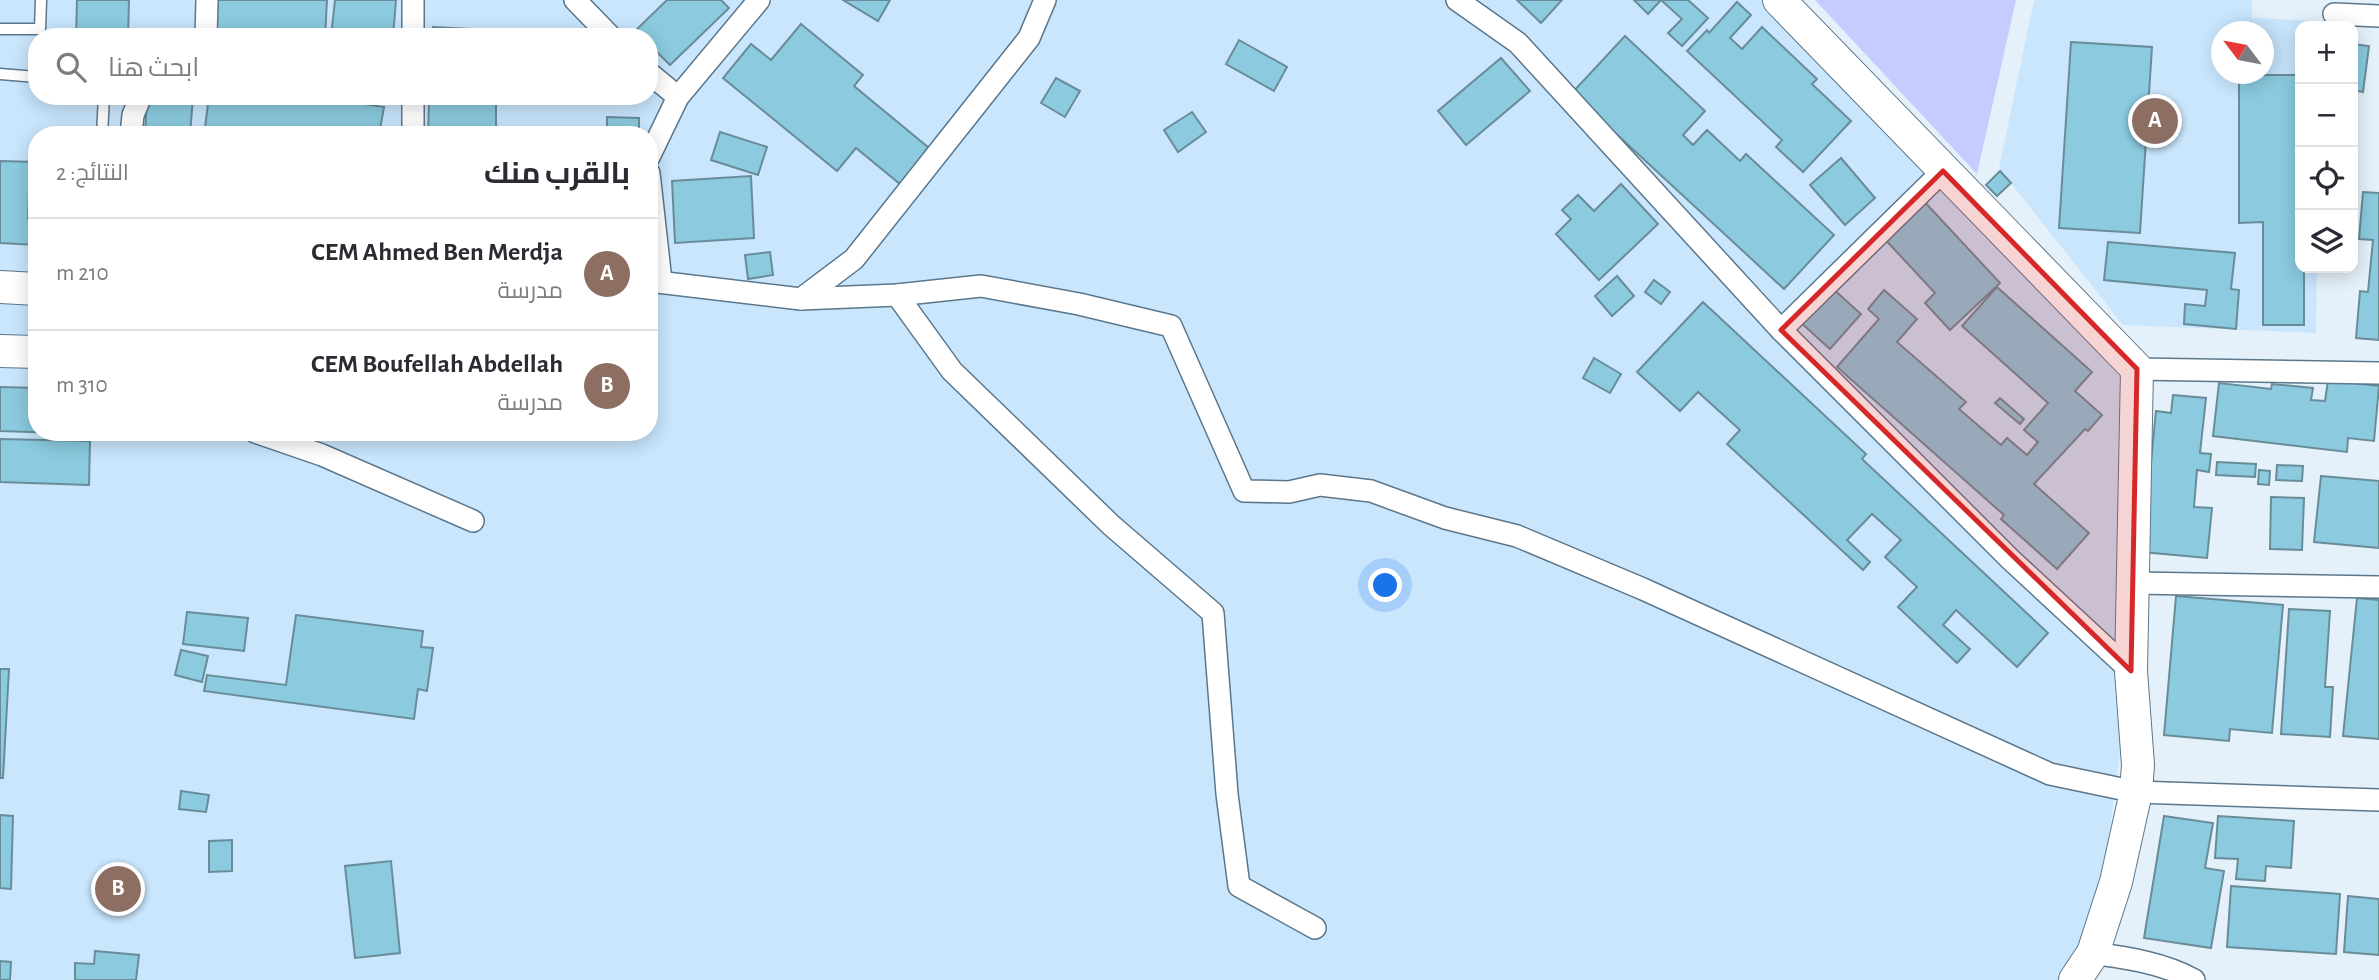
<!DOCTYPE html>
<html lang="ar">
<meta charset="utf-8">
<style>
:root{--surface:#fff;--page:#f2f2f3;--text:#2b2b33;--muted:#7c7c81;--line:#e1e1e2;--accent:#d93025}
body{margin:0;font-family:"Alegreya Sans",Cairo,sans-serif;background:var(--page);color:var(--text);direction:rtl}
.controls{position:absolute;right:21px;top:21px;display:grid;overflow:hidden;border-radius:14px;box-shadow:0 4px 18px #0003}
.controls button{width:63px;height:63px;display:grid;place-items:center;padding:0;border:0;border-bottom:2px solid var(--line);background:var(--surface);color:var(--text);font:35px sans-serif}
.compass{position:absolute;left:2211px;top:21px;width:63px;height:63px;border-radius:50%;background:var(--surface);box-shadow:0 4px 18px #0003;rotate:302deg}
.you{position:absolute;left:1386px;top:586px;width:24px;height:24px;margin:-18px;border:5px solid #fff;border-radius:50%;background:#1a73e8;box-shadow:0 0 0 10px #1a73e833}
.badge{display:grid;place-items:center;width:46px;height:46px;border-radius:50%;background:var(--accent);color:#fff;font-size:23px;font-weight:700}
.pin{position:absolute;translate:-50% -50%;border:4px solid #fff;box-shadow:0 2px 7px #0006}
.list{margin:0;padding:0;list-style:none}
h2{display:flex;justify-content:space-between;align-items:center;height:91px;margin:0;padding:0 28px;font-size:30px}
h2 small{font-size:23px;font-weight:400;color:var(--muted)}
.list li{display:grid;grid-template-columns:46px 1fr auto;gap:21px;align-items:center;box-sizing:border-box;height:112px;padding:0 28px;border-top:2px solid var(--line)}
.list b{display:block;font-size:26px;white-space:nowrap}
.list p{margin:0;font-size:23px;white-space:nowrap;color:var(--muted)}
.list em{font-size:23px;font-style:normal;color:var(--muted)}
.icon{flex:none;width:38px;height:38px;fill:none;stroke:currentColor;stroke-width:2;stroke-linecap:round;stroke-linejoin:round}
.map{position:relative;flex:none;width:2379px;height:980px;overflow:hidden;direction:ltr}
.search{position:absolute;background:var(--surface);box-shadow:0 4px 18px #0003;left:28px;top:28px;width:630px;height:77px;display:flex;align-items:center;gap:18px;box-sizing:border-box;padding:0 24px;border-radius:28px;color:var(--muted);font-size:26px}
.panel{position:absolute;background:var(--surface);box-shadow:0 4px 18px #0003;left:28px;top:126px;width:630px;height:315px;border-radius:28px;direction:rtl}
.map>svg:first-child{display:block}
.built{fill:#c9e6fd;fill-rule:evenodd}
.green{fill:#c6ccff}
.building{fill:#8bcadf;stroke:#688d99;stroke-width:2}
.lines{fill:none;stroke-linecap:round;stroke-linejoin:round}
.lane-casing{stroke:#5c778b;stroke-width:13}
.street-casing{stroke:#5c778b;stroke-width:24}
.secondary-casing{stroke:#5c778b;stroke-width:34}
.lane{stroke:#fff;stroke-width:10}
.street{stroke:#fff;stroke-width:21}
.secondary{stroke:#fff;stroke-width:32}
.marked{fill:#d62828;fill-opacity:0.2;stroke:#d62828;stroke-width:5;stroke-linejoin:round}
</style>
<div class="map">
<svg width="2379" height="980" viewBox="0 0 2379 980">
<rect width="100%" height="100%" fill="#e5f1fa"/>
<g class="built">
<path d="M0,0H1785L2137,369L2131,671L2093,953L2073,980H0ZM37,37H649V96H37ZM37,135H649V432H37Z"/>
<path d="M2034,0H2252V18L2322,21V26H2300V268H2317L2316,333L2123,325L1999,168ZM2222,32H2264V74H2222Z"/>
</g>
<polygon class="green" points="1815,0 2016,0 1977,174"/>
<g class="building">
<polygon points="77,0 129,0 128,37 76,37"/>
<polygon points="218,0 327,0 325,37 215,37"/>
<polygon points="335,0 396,0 393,37 331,37"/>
<polygon points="667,0 721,0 729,8 670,65 649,44 649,37 642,37 636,30"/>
<polygon points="843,0 890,0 878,21"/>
<polygon points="1517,0 1562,0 1541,23"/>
<polygon points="1634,0 1688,0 1708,18 1682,46 1668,33 1682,19 1661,0 1648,14"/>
<polygon points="1737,2 1751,15 1730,38 1742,49 1762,27 1817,79 1812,84 1851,121 1803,172 1776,147 1782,140 1687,51 1707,30 1709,33"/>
<polygon points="801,24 863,75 854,86 929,148 900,184 856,148 837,171 723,78 751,44 771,60"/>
<polygon points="433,27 512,31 512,37 433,37"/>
<polygon points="1625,36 1705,111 1683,135 1693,145 1707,130 1740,161 1746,154 1834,235 1784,289 1572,93"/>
<polygon points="1239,40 1287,67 1274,91 1226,64"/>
<polygon points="2071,42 2152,47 2140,233 2059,228"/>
<polygon points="2353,44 2369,46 2363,92 2353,90"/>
<polygon points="1501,58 1530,91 1466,145 1438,111"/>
<polygon points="2239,75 2300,75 2300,268 2304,268 2304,325 2263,325 2263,222 2239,223"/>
<polygon points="1056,78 1080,91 1065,117 1041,103"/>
<polygon points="147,96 193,96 190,135 145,135"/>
<polygon points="209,96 310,96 384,107 379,135 204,135"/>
<polygon points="429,101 496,101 496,135 428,135"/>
<polygon points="1192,112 1206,132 1178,152 1164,130"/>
<polygon points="607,117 639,118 639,135 607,135"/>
<polygon points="720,132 767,147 758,175 711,160"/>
<polygon points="1841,158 1875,198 1845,225 1810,185"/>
<polygon points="0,161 37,162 37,190 29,190 28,219 37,219 37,245 0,243"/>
<polygon points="2000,171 2011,183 1997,196 1986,185"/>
<polygon points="751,176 754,238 675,243 672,181"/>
<polygon points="1621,184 1658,224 1599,280 1556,234 1571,219 1562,210 1578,195 1594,211"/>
<polygon points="2363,192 2379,193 2379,340 2356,338 2360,291 2368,292 2373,240 2359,239"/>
<polygon points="1921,198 2000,283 1950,330 1925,303 1935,293 1881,235"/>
<polygon points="2108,242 2235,253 2231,289 2239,290 2236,329 2184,324 2185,304 2205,306 2207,290 2104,280"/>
<polygon points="770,252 773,275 748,279 745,255"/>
<polygon points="1617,276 1634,296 1612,316 1595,296"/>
<polygon points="1654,280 1670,292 1661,304 1645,292"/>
<polygon points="1831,287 1861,314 1830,349 1800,322"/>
<polygon points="1997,287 2092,372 2075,391 2102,415 2088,431 2085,429 2034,484 2089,533 2057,569 2001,519 2004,515 1837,367 1879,319 1868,309 1884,290 1917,319 1897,342 1966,402 1959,409 2001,445 2007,438 2027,455 2038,442 2024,430 2048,403 1962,326"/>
<polygon points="1703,302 1866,454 1862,459 2048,633 2017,667 1956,610 1943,625 1970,649 1957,663 1898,607 1917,587 1885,557 1901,540 1872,514 1847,540 1870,562 1863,570 1727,444 1740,430 1698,392 1680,411 1637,372"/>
<polygon points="1594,358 1621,374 1610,393 1583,378"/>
<polygon points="2328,380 2379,386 2374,441 2348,438 2347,452 2213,436 2219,383 2271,389 2272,384 2313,388 2311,400 2325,401"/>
<polygon points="0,387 37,388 37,432 92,432 92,434 0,431"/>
<polygon points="2173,395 2206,398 2200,453 2211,454 2209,472 2197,470 2194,507 2212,508 2207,558 2142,552 2156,411 2171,413"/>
<polygon points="2000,398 2024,419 2020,424 1995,403"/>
<polygon points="0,439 90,441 89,485 0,482"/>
<polygon points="2217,462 2256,464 2255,477 2216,475"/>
<polygon points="2277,465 2303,466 2302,481 2276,480"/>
<polygon points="2259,470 2270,471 2269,485 2258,484"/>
<polygon points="2321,476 2379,481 2379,548 2314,542"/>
<polygon points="2271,497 2304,498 2302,550 2270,549"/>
<polygon points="2176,596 2283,605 2272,733 2230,729 2229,741 2164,735"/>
<polygon points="2357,598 2379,600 2379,739 2343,736"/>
<polygon points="2289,609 2330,611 2325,687 2333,687 2330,737 2281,734"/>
<polygon points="187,612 248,618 244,651 183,644"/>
<polygon points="296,615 423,631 421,647 433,648 427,691 418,689 414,719 204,691 207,675 286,685"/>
<polygon points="181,650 208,656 202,682 175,675"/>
<polygon points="0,669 9,669 3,778 0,778"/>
<polygon points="181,791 209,795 206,812 179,809"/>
<polygon points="0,815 13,816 11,889 0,888"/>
<polygon points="2164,816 2213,823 2205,868 2224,871 2211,948 2144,938"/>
<polygon points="2218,816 2294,821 2291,868 2266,866 2265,881 2236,879 2238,859 2215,858"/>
<polygon points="232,840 232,871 209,872 209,841"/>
<polygon points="391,861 400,953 355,958 345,866"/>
<polygon points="2231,886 2340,894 2336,954 2227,947"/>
<polygon points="2348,896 2379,899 2379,955 2344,952"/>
<polygon points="95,951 139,955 136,980 75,980 75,963 94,964"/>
<polygon points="0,961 11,962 10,980 0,980"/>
</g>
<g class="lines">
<g class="lane-casing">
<g id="lane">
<polyline points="0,29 40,29 41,0"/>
<polyline points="0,74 37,77"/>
<polyline points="102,135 104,96"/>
</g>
</g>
<g class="street-casing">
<g id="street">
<polyline points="575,0 611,37"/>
<polyline points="1457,0 1518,43 1781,330"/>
<polyline points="2334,14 2379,16"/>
<polyline points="206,37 207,0"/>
<polyline points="413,37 413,0"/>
<polyline points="649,73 678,97"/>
<polyline points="413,96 413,135"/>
<polyline points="131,135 133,115 141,96"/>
<polyline points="649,157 678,97 759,0"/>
<polyline points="1943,171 1781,330 2010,559 2131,671"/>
<polyline points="649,173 661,281"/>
<polyline points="649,281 801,299 854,259 1029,38 1045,0"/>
<polyline points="897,295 952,371 1111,525 1213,613 1227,794 1239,886 1315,928"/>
<polyline points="801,299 897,295 981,286 1079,304 1171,326 1244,491 1289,492 1320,485 1371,491 1445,518 1517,536 1643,589 2050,774 2136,792 2379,800"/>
<polyline points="2137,369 2379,373"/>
<polyline points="255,432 322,455 473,521"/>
<polyline points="2134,583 2379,587"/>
<path d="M2093,953C2128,958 2163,963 2194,980"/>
</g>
</g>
<g class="secondary-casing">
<g id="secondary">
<polyline points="1779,0 2137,369 2131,671 2138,765 2136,792 2116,882 2093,953 2075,980"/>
<polyline points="0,287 37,289"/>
<polyline points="0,351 37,352"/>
</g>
</g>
<use href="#lane" class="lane"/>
<use href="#street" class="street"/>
<use href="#secondary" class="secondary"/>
</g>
<path class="marked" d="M1943,171L2137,369L2131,671L1781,330Z"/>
</svg>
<div class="controls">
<button>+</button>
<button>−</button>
<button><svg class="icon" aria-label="locate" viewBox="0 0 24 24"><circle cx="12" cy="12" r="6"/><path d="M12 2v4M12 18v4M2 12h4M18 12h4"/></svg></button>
<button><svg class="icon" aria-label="layers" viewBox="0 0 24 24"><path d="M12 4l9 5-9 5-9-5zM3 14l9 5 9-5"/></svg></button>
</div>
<svg class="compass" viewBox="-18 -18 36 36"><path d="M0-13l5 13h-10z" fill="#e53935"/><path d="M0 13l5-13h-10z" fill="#7c7c81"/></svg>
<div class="you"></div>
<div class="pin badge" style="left:2155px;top:121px;background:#8d6e63">A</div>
<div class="pin badge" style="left:118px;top:889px;background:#8d6e63">B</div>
<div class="search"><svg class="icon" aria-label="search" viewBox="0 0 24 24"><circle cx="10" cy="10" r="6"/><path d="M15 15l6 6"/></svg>ابحث هنا</div>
<section class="panel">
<h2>بالقرب منك<small>النتائج: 2</small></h2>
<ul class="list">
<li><span class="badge" style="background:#8d6e63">A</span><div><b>CEM Ahmed Ben Merdja</b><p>مدرسة</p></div><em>210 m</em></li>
<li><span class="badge" style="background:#8d6e63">B</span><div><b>CEM Boufellah Abdellah</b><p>مدرسة</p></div><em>310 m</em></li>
</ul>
</section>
</div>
